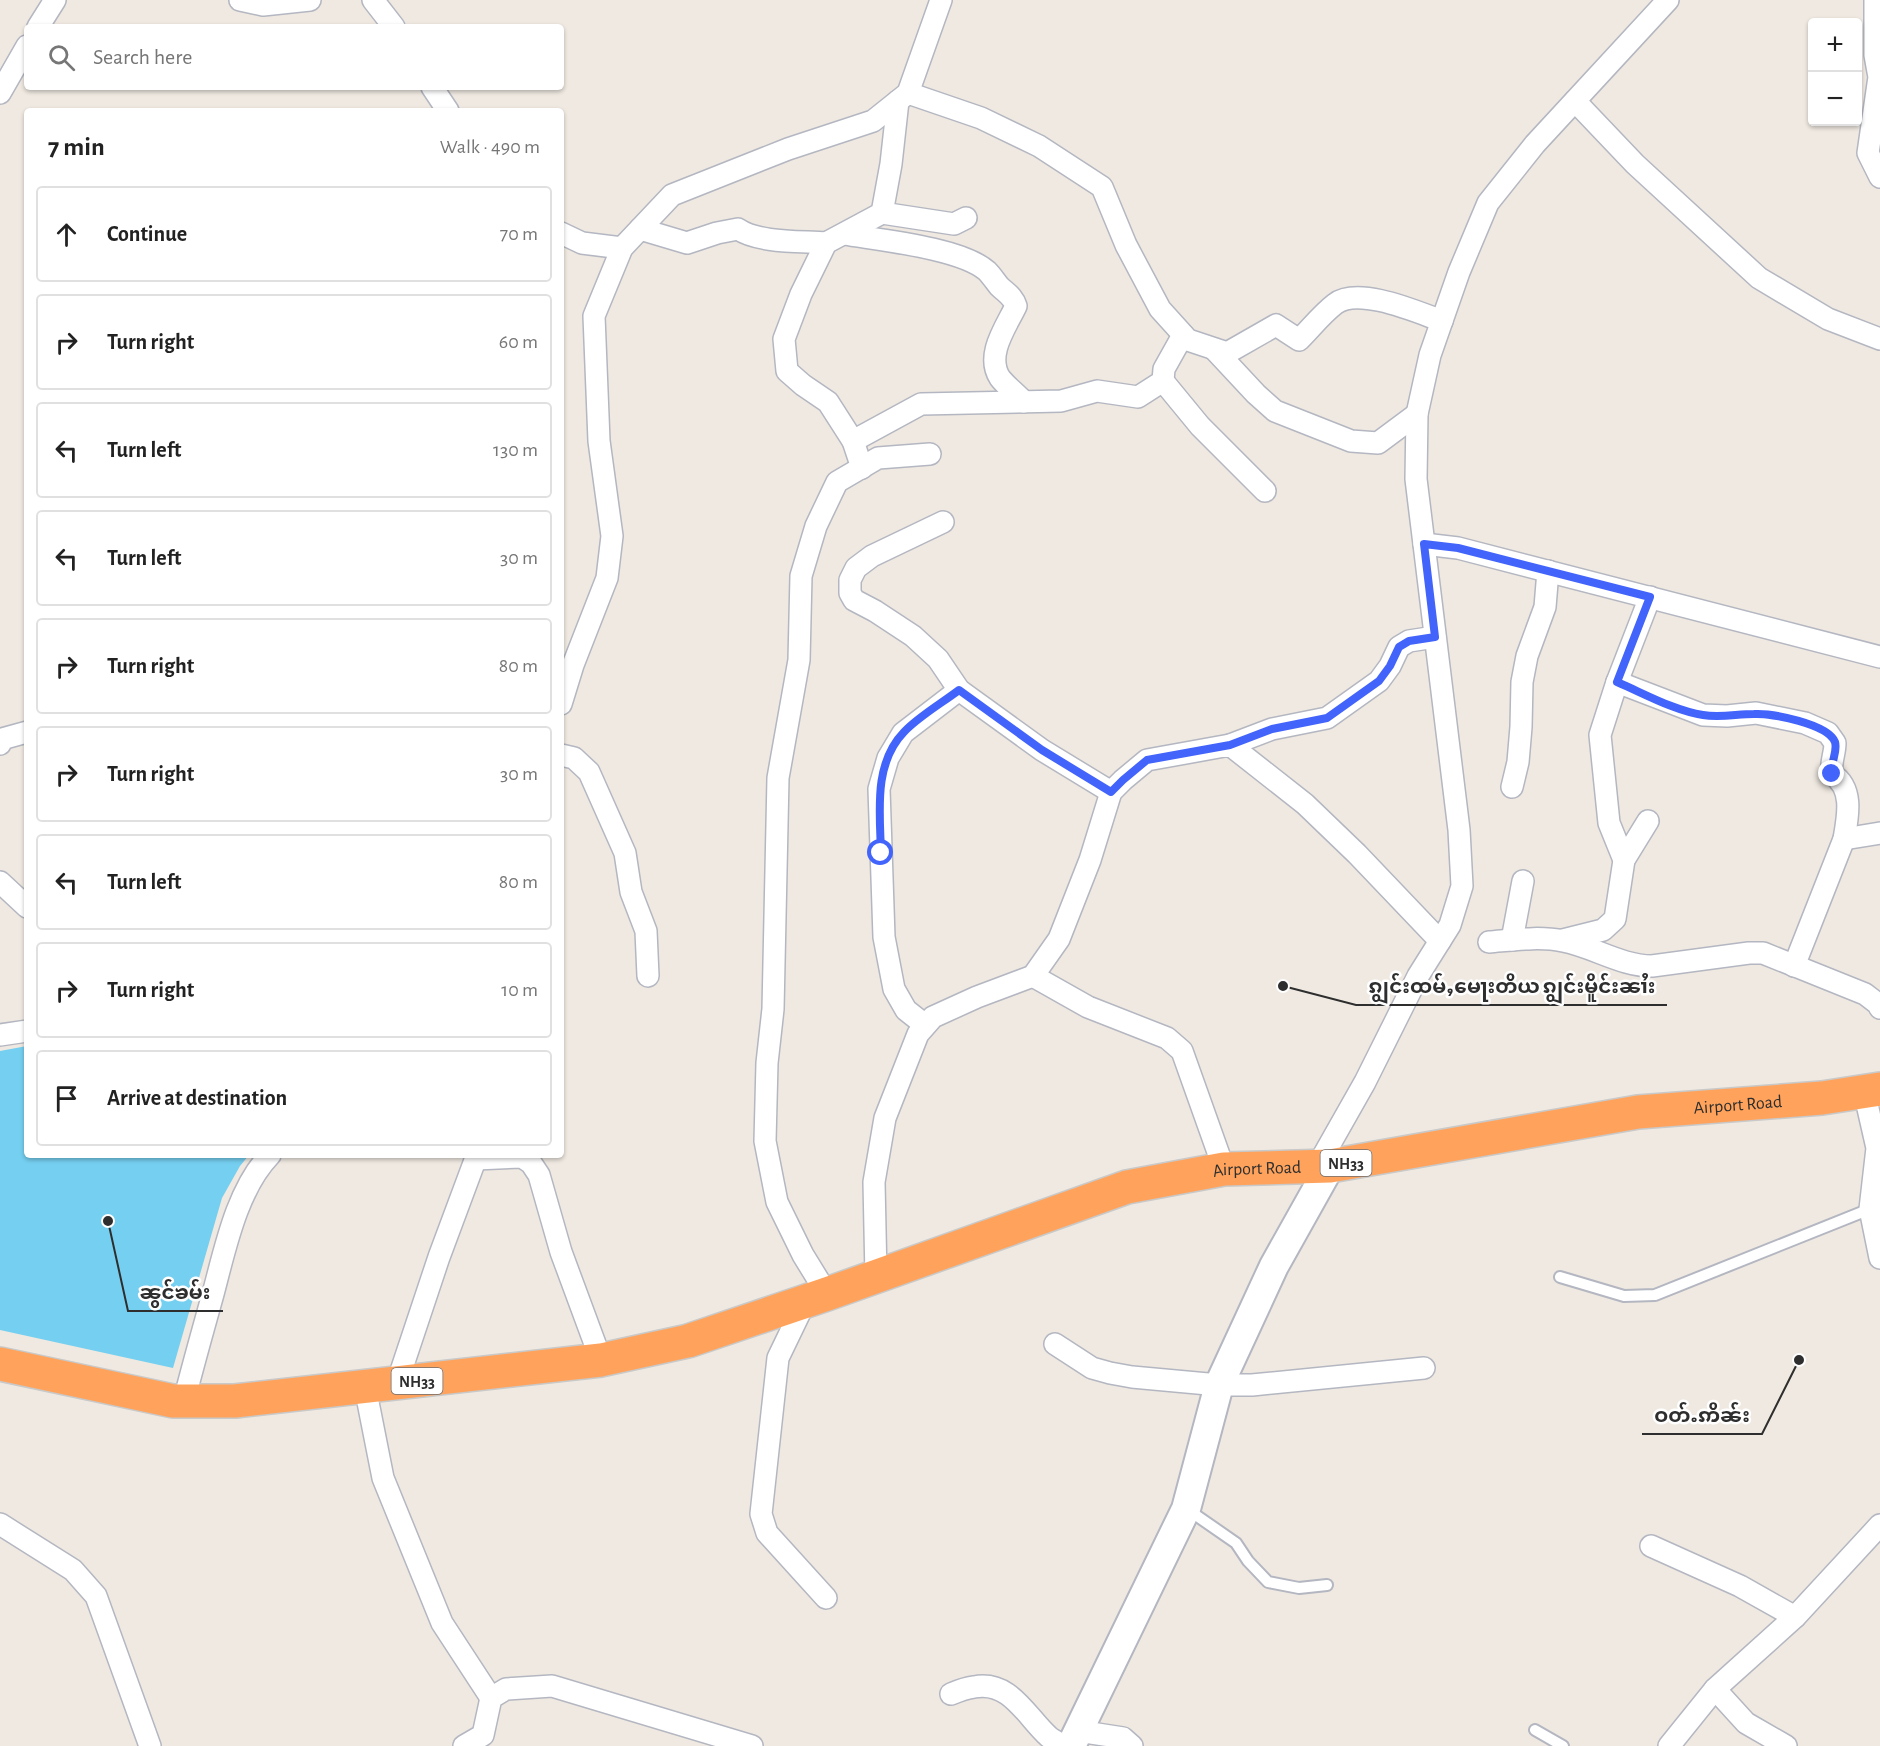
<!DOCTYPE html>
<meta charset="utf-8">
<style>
:root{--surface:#fff;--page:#f2f2f2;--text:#222;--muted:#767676;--line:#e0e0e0}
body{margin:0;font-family:"Alegreya Sans","Noto Sans Myanmar",sans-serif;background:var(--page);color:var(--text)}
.controls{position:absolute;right:18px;top:18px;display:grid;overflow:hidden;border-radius:6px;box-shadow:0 2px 4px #0004}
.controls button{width:54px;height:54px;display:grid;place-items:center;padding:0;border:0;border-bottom:2px solid var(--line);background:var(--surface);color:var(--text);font:30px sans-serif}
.stop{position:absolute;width:18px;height:18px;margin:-14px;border:4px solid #4264fb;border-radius:50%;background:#fff}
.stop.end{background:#4264fb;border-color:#fff;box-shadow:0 2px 6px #0008}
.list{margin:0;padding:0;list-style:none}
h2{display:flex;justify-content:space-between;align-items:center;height:78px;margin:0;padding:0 24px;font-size:26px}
h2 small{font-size:20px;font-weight:400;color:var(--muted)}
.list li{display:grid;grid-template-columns:39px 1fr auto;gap:18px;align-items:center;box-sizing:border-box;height:96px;margin:0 12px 12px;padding:0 12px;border:2px solid var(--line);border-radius:6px}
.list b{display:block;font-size:22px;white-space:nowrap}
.list em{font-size:20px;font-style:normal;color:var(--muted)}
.icon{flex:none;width:33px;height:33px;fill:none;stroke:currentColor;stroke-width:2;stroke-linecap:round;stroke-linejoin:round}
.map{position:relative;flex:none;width:1880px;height:1746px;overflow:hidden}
.search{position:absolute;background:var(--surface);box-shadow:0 2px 4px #0004;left:24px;top:24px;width:540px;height:66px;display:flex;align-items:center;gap:15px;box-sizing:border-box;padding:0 21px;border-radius:6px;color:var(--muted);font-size:22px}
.panel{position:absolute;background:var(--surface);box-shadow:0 2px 4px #0004;left:24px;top:108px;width:540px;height:1050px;border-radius:6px}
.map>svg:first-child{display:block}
.water{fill:#75cff0}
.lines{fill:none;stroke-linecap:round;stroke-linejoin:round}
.lane-casing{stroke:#b4b7c1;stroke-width:14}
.street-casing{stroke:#b4b7c1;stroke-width:24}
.secondary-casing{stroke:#b4b7c1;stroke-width:32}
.highway-casing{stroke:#c9c9c9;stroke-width:36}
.lane{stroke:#fff;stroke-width:10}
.street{stroke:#fff;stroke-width:21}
.secondary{stroke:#fff;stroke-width:28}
.highway{stroke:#ffa35c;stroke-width:33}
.route{stroke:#4264fb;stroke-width:8}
.labels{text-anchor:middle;stroke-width:5;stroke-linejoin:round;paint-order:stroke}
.shield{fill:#fff;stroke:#6d6d6d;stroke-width:1.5}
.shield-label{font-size:16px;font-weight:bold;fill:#2e2e2e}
.street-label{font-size:18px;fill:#2e2e2e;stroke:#fff}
.leader{fill:none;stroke:#2e2e2e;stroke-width:2}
.callout-dot{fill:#2e2e2e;stroke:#fff;stroke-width:2}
.callout-label{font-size:20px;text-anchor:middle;font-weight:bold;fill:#2e2e2e;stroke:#fff;stroke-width:5;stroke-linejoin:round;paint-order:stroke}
</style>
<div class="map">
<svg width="1880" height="1746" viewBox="0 0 1880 1746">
<rect width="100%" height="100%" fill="#efe9e1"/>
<polygon class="water" points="27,1046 27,1155 249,1155 240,1166 222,1198 173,1368 0,1330 0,1051"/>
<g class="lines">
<g class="lane-casing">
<g id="lane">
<polyline points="1560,1277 1624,1296 1655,1295 1870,1209"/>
<polyline points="1187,1509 1236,1543 1248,1561 1268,1582 1299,1588 1327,1585"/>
<polyline points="1535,1730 1563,1746"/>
</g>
</g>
<g class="street-casing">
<g id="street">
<polyline points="240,0 263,5 310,0"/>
<polyline points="373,0 394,27"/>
<polyline points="1875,0 1875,55 1879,77 1868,153 1880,177"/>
<polyline points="38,27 55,0"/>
<polyline points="432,87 448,111"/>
<polyline points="0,93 27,46"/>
<path d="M908,93L981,118L1039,146L1102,187L1126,245L1160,309L1188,340L1227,353L1276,325L1299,340C1311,328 1322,314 1335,304C1358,286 1417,312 1442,321"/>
<polyline points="1575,101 1635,164 1759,278 1828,319 1880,339"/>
<polyline points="882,213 954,224 966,218"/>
<path d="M640,229L687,243L717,233L738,229C758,243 801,241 826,243"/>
<polyline points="561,233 582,243 622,248"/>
<path d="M844,234C879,240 961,248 987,271C991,275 995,281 999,286C1006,293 1013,296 1016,306C1006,327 985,355 1000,378C1006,386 1017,394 1024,402"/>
<polyline points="1214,349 1256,394 1275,411 1351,441 1378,443 1417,414"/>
<polyline points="1163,381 1200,426 1265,491"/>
<polyline points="853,441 921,404 1061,401 1097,391 1138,397 1163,381 1164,369 1183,335"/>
<polyline points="862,468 853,441 828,402 803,385 787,371 784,339 801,294 826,243 882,213 891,164 898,101"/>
<polyline points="943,522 872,556 856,568 850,580 850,593 854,600 875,611 913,636 938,659 959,690 1042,750 1111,792"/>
<polyline points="1424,544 1458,548 1880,657"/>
<path d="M1617,682L1703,715L1727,716L1756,713L1805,723L1828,733L1835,743C1835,754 1830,763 1832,774C1854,788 1848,816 1844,839L1794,966"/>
<polyline points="561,704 573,665 607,578 612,536 599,441 594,316 622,248 672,195 788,149 873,121 908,93 941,0"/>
<polyline points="0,744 2,739 27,732"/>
<polyline points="1230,745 1272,729 1327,718 1379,681 1390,666 1399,647 1409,641 1435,637"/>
<polyline points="561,755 574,758 589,772 625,853 631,892 646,931 648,976"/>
<polyline points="1512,787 1518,762 1521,727 1522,682 1527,656 1545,607 1548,571"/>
<polyline points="1844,839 1880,833"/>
<polyline points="1624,860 1609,823 1600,735 1617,682 1650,597"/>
<polyline points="0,882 27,907"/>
<polyline points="1512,940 1523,881"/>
<polyline points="1563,940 1603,930 1615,919 1624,860 1648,821"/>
<path d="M1489,942C1513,940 1540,936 1563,941C1594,947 1621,966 1652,966L1749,953H1763L1865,994L1878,1004L1880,1008"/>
<polyline points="1033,976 1088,1007 1167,1038 1182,1051 1224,1169"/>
<polyline points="925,1025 906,1010 894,989 884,937 879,789 888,758 903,733 959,690"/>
<polyline points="0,1035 27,1031"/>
<polyline points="1864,1091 1877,1148 1870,1209 1880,1258"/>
<polyline points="476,1159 522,1157 531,1163 539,1175 561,1252 601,1360"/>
<polyline points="1318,1165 1365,1082 1418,976 1450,925 1462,886 1459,830 1416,479 1417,414 1430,355 1459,272 1488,203 1535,144 1668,0"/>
<polyline points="876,1277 874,1182 885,1118 918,1034 933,1017 977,997 1033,976 1059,939 1090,860 1111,792 1123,780 1147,760 1230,745 1305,804 1357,854 1440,941"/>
<polyline points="827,1294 803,1255 777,1202 765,1141 767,1063 773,1009 778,778 799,660 801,576 816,526 837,482 878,458 930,454"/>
<polyline points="805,1302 778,1358 761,1514 767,1533 826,1598"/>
<polyline points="1055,1344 1092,1368 1110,1373 1132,1377 1219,1385 1252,1385 1424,1368"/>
<polyline points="397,1383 439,1257 477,1155"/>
<polyline points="365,1387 383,1478 442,1623 491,1698"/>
<path d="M184,1401C193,1365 203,1330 213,1294C225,1249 237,1189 270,1155"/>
<polyline points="0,1524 73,1570 96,1596 150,1746"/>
<polyline points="1651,1546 1740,1586 1795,1617"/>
<polyline points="1715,1689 1746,1723 1786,1746"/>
<path d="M951,1694C958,1691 966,1688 974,1687C1010,1680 1026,1716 1048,1736C1052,1740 1059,1743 1064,1746"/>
<polyline points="1078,1731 1123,1738 1132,1746"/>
<polyline points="464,1746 483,1735 491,1698 506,1689 552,1686 752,1746"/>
<polyline points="1669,1746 1715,1689 1795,1617 1880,1525"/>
</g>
</g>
<g class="secondary-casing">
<polyline id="secondary" points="1071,1746 1186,1509 1219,1385 1274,1266 1330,1166"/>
</g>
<g class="highway-casing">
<g id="highway">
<path id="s1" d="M0,1364L173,1401H235L601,1360L688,1341L827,1294L1127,1187L1224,1169L1330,1166L1638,1112L1822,1098L1880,1089"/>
</g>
</g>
<use href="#lane" class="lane"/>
<use href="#street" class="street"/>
<use href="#secondary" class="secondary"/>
<use href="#highway" class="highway"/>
</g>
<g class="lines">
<path class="route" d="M881,853C880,813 873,764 904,732C918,717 942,703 959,690L1042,750L1111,792L1123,780L1147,760L1230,745L1272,729L1327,718L1379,681L1390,666L1399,647L1409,641L1435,637L1424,544L1458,548L1650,597L1617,682C1643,693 1675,711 1703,715C1720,718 1737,714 1754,714C1772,713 1828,724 1835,742C1838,752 1830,763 1832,774"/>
</g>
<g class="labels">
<g class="shield">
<rect x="1320.5" y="1150" width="51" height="26" rx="4.5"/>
<rect x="391.5" y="1368" width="51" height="26" rx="4.5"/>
</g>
<g class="shield-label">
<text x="1346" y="1169">NH33</text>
<text x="417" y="1387">NH33</text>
</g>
<g class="street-label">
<text dy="6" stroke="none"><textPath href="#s1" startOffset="1779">Airport Road</textPath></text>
<text dy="6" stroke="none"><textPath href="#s1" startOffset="1293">Airport Road</textPath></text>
</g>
</g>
<path class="leader" d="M1283 986L1356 1005H1667M108 1221L128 1311H223M1799 1360L1762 1434H1642"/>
<g class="callout-dot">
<circle cx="1283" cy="986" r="6"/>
<circle cx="108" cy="1221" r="6"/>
<circle cx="1799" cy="1360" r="6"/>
</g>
<g class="callout-label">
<text x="1512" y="993">ၵျွင်းထမ်ႇမေႃးတိယ ၵျွင်းမိူင်းၼၢႆး</text>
<text x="175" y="1299">ၼွင်ၶမ်း</text>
<text x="1702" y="1422">ဝတ်ႉဢိၼ်း</text>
</g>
</svg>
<div class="controls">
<button>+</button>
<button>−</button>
</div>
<div class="stop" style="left:881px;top:853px"></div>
<div class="stop end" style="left:1832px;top:774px"></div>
<div class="search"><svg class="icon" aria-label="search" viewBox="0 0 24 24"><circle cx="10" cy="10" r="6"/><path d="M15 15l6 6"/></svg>Search here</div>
<section class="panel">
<h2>7 min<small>Walk · 490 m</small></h2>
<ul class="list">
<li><svg class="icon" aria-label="ahead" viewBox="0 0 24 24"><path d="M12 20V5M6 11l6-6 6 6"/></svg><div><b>Continue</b></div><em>70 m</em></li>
<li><svg class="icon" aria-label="right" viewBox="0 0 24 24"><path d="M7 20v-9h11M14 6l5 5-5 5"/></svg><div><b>Turn right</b></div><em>60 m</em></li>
<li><svg class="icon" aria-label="left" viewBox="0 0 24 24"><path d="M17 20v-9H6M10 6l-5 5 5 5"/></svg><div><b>Turn left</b></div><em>130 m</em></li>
<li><svg class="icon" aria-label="left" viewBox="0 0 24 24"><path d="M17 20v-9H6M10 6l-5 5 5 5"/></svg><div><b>Turn left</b></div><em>30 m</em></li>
<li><svg class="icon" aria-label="right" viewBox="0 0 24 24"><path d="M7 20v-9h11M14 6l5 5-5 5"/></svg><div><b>Turn right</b></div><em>80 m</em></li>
<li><svg class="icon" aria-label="right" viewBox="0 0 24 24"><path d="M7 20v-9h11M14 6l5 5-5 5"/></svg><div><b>Turn right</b></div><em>30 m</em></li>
<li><svg class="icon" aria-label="left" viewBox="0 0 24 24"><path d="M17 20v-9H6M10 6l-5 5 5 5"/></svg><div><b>Turn left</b></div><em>80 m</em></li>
<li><svg class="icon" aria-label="right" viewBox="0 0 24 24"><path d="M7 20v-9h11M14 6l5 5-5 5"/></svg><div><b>Turn right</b></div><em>10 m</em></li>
<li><svg class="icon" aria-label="arrive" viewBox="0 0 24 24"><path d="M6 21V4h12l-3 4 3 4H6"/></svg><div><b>Arrive at destination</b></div></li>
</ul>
</section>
</div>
